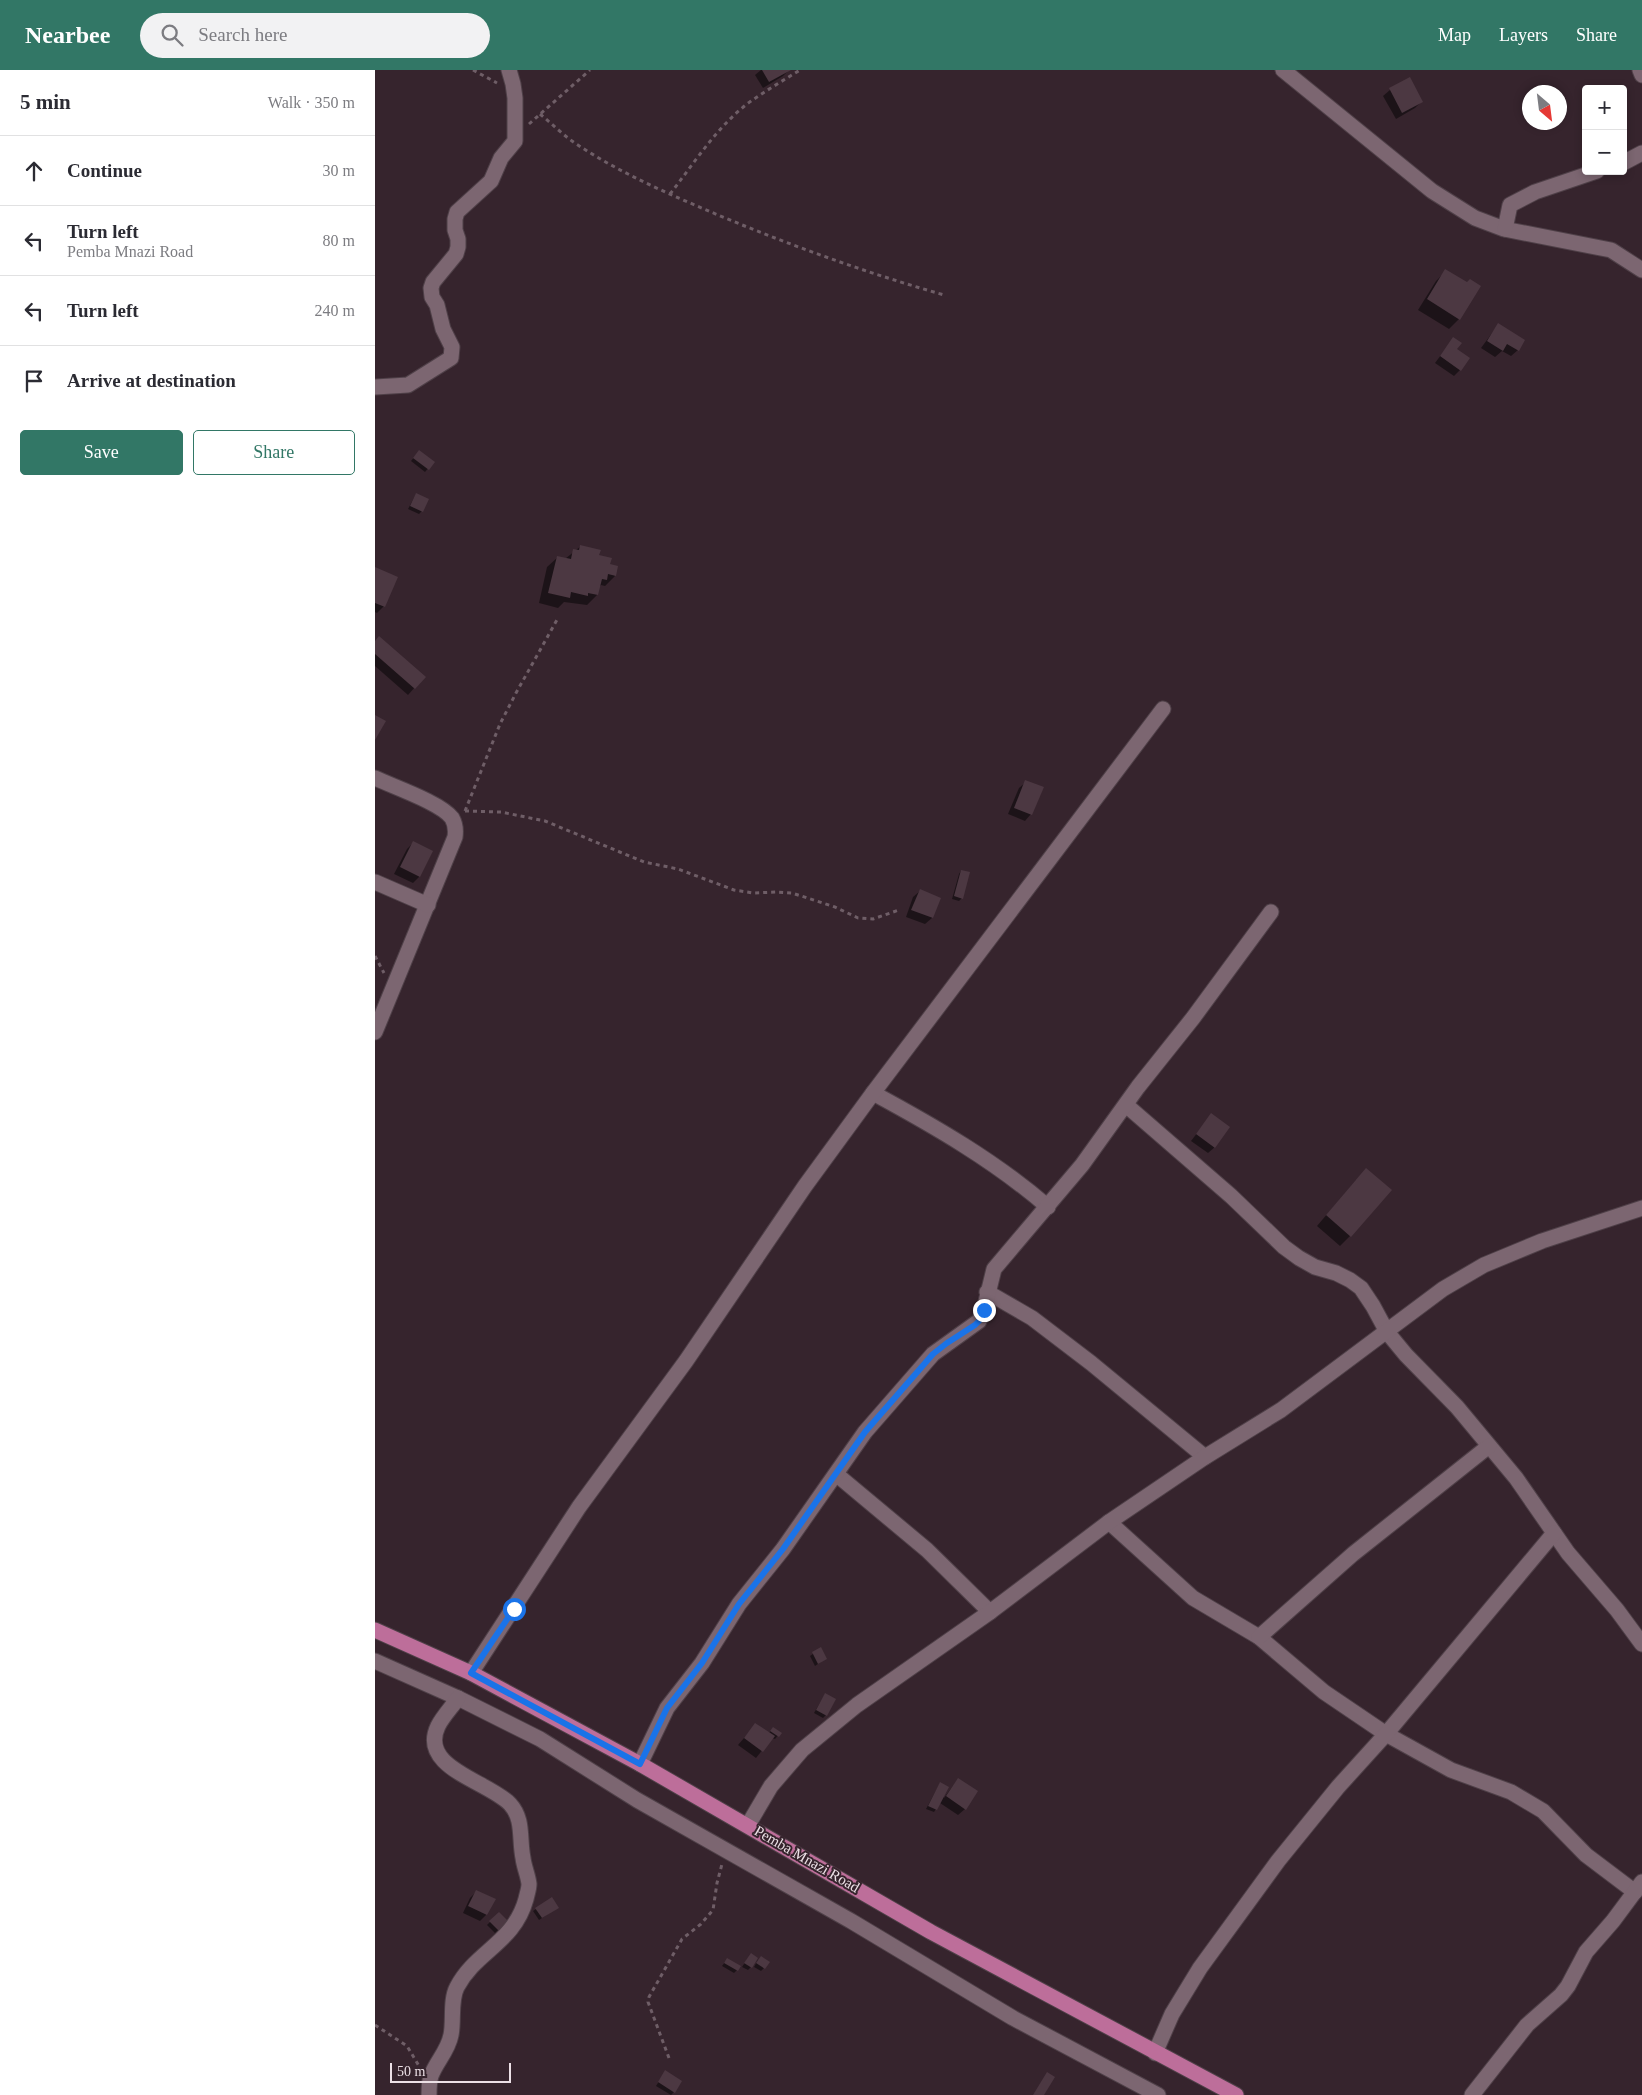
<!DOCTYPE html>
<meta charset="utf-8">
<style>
:root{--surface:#fff;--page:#f2f2f3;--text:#2b2b33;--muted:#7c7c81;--line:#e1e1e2;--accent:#327766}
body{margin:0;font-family:"Times New Roman",serif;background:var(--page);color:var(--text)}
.controls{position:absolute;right:15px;top:15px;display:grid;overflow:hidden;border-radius:5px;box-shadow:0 2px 8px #0003}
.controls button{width:45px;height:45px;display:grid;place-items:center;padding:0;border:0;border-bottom:1px solid var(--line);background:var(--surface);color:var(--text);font:25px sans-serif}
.compass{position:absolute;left:1147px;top:15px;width:45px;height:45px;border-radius:50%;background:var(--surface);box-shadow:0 2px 8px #0003;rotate:152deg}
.scale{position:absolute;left:15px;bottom:12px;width:121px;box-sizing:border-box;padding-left:5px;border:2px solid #ece0e6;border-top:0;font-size:14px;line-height:18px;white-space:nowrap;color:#ece0e6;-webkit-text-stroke:4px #36242d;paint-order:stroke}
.stop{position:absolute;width:15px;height:15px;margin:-11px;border:4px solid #1a73e8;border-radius:50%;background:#fff}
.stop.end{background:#1a73e8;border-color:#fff;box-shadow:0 1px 5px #0008}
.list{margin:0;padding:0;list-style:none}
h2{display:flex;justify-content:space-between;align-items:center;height:65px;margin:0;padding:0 20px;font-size:21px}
h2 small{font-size:16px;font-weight:400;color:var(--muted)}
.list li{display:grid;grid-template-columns:32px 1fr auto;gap:15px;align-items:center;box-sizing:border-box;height:70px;padding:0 20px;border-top:1px solid var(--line)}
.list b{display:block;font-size:19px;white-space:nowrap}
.list p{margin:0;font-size:16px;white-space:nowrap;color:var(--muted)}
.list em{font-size:16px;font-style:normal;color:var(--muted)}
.actions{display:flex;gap:10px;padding:15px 20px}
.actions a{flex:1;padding:11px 0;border:1px solid var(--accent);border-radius:5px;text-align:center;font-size:18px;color:var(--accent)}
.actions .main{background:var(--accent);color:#fff}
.icon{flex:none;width:28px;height:28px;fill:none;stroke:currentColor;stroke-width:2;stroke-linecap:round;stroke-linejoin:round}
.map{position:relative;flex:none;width:1267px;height:2025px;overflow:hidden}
header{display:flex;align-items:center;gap:30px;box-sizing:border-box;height:70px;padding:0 25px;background:var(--accent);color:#fff}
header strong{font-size:24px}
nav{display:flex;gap:28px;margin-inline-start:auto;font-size:18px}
.search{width:350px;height:45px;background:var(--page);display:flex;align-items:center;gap:12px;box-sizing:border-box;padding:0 18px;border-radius:28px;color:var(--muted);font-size:19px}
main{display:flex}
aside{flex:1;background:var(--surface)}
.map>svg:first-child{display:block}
.shadow{fill:#0007}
.building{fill:#4c3842}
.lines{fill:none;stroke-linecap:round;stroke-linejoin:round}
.minor-casing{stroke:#4f4048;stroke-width:17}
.major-casing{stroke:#4f4048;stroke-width:17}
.path{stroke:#6f5e67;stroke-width:3;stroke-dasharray:4 4;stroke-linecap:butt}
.minor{stroke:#7c6671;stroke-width:15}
.major{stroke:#bd6e9a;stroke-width:15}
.route{stroke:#1a73e8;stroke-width:6}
.labels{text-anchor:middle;stroke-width:4;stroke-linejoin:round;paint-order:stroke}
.street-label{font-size:15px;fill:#ece0e6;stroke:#36242d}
</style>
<header>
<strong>Nearbee</strong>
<div class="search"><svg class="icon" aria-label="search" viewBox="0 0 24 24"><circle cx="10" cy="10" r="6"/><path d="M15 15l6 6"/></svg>Search here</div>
<nav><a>Map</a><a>Layers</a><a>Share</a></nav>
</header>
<main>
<aside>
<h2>5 min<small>Walk · 350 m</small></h2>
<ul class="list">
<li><svg class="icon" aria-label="ahead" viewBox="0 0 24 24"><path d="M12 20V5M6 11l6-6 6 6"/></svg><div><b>Continue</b></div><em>30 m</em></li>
<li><svg class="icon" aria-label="left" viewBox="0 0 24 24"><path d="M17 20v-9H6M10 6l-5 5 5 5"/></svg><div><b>Turn left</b><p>Pemba Mnazi Road</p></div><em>80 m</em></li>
<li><svg class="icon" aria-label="left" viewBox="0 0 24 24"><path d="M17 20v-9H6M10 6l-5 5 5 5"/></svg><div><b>Turn left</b></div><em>240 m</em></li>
<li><svg class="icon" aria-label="arrive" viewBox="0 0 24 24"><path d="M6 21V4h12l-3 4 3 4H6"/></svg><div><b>Arrive at destination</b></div></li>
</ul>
<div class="actions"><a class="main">Save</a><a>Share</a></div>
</aside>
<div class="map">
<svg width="1267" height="2025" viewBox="0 0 1267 2025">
<rect width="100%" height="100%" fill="#36242d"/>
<g class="shadow">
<polygon points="386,0 414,0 408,6 388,18 380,5"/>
<polygon points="1015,20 1046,32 1040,38 1021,49 1008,26"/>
<polygon points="1071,201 1084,249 1074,259 1043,240 1061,211"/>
<polygon points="1123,255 1143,280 1136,286 1127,281 1120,287 1106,278"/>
<polygon points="1078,269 1085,300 1079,306 1060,293"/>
<polygon points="42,384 58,392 50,402 36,391"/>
<polygon points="41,424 47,441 44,444 33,439"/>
<polygon points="206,476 223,486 234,495 240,506 230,516 226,515 224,517 222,525 212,535 189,532 183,538 164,533 172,497 183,487 190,489"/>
<polygon points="0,498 9,536 2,543 0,542"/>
<polygon points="0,572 49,607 33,625 0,596"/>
<polygon points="651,712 656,744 650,751 633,744 644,718"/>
<polygon points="38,773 57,782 44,807 38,813 19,804 32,779"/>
<polygon points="586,801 587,828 584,831 577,829 584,804"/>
<polygon points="545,821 565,829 557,848 550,854 531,847 538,827"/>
<polygon points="836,1045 840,1077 833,1083 816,1071"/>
<polygon points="981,1110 975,1166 965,1176 942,1156"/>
<polygon points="445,1579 450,1589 440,1596 435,1586"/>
<polygon points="450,1624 451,1645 448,1648 439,1643"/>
<polygon points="381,1654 393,1664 398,1658 405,1663 400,1669 397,1668 381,1688 363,1675"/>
<polygon points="583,1709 590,1739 583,1745 565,1733 559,1742 551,1739 565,1713 569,1728"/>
<polygon points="102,1821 119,1829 111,1845 105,1851 88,1843 95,1828"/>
<polygon points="161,1839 179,1840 164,1850 158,1841"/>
<polygon points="124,1843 132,1852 120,1863 112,1855"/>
<polygon points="373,1888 376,1897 373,1900 367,1897"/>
<polygon points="383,1890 389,1898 386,1901 379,1897"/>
<polygon points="350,1892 362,1900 359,1903 347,1896"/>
<polygon points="288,2005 299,2022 296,2025 281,2016"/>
</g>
<g class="building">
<polygon points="387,0 416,0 394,12"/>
<polygon points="1035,7 1048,32 1027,43 1014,18"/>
<polygon points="1070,199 1092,212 1095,209 1106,216 1085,250 1052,229"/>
<polygon points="1123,253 1150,270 1144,281 1132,274 1128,281 1112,271"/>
<polygon points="1078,267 1087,273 1082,279 1095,288 1086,301 1065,286"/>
<polygon points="44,380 60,392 54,400 38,388"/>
<polygon points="41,423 54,429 48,442 35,436"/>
<polygon points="205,475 226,480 224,485 237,488 235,494 243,496 241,506 233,504 232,510 227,509 223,525 213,523 213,526 196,522 195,528 173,523 182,486 196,489 198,479 204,480"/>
<polygon points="0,497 23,507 10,537 0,533"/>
<polygon points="4,566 51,607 40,619 0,584 0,571"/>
<polygon points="0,645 11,651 0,670"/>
<polygon points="650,710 669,717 657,745 639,738"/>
<polygon points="38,771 58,781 45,807 25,797"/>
<polygon points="586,800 595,802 588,829 579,826"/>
<polygon points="545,819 566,828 558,848 536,840"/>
<polygon points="836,1043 855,1057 840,1078 821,1064"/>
<polygon points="991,1098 1017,1120 976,1167 951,1145"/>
<polygon points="446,1577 452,1589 443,1594 437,1582"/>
<polygon points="450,1623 461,1629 452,1646 441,1640"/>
<polygon points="380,1653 400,1666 388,1682 369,1668"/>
<polygon points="398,1657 407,1663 404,1667 395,1661"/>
<polygon points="583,1708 603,1721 591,1740 571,1726"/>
<polygon points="565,1712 574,1717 562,1740 553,1736"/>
<polygon points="101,1820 121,1829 112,1845 93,1836"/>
<polygon points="177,1827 184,1838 167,1848 160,1838"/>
<polygon points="124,1842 134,1852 124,1861 114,1851"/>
<polygon points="376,1883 383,1888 377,1898 369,1893"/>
<polygon points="386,1886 395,1892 390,1899 381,1893"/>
<polygon points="352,1888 366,1896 363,1901 349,1893"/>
<polygon points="290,2000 307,2011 300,2023 283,2012"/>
<polygon points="672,2002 680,2007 669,2025 658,2025"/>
</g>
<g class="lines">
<g class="minor-casing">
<g id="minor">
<polyline points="908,0 1057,121 1100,148 1129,159 1236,180 1267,200"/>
<polyline points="1265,0 1267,5"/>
<polyline points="1248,93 1267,83"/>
<polyline points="1130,159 1135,135 1160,122 1222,101"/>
<polyline points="0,317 33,315 76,288 77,277 68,259 62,235 57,227 56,218 58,212 81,184 83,177 83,169 80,160 80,149 82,142 116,111 126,88 140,71 140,28 138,14 134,0"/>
<path d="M0,708C19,717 66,733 77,748C81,755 81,760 80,767L0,962"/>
<polyline points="0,812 53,835"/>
<path d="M498,1023C559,1056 620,1091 673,1137"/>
<polyline points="751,1035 856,1126 909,1177 924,1188 940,1197 961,1203 975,1210 986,1218 998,1236 1012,1262 1031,1285 1082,1337 1141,1408 1193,1483 1242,1540 1267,1574"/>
<polyline points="612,1222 657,1248 716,1293 830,1387"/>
<polyline points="461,1404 552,1480 615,1542"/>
<polyline points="734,1452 818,1528 884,1567 949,1622 1011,1664 1076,1700 1136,1722 1168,1741 1211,1785 1260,1822"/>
<polyline points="884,1567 978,1484 1114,1376"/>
<polyline points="0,1591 83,1628 165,1669 262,1730 476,1851 638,1948 783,2025"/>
<polyline points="96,1603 204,1437 311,1291 430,1116 498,1023 788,639"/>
<polyline points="265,1694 292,1638 327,1593 364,1534 408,1479 490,1362 558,1284 604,1251 609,1240 619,1199 707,1095 763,1017 818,948 896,842"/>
<polyline points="373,1755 396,1716 427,1680 482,1635 615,1542 734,1452 830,1387 906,1340 1068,1219 1109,1195 1167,1171 1267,1138"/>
<polyline points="780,1983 797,1944 825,1898 903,1791 963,1717 1011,1664 1179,1463"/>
<path d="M54,2025C54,2019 54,2012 56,2006C61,1992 73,1981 76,1965C79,1951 75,1930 82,1917C101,1881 139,1873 151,1829C152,1824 154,1819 154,1814C153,1805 149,1797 148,1788C144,1769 149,1749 135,1734C113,1711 43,1698 63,1656C68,1646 77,1637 83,1628"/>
<polyline points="1097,2025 1152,1955 1186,1925 1193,1916 1211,1882 1238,1851 1267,1812"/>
</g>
</g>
<g class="major-casing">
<polyline id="major" points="0,1560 96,1603 265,1694 556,1862 861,2025"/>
</g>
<g class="path">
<polyline points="98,0 122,13"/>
<path d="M165,44C176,53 186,63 197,71C242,102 294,124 343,145C417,176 492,203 569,225"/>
<polyline points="154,54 215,0"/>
<path d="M295,124C320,92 343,55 376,31C392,20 409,10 425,0"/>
<polyline points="90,741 126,742 170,751 269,792 303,799 359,820 378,823 402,822 417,823 460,837 483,848 498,849 524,840"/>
<polyline points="90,741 125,654 141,623 183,548"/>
<polyline points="0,886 9,903"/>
<polyline points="0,1955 32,1976 44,1996"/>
<polyline points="294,1988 273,1932 274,1927 307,1869 326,1854 338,1840 342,1813 347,1794"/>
</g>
<use href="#minor" class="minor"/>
<use href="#major" class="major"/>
</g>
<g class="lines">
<polyline class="route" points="139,1539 96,1603 265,1694 292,1638 327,1593 364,1534 408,1479 490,1362 558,1284 572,1273 600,1255 604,1251 609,1240"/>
</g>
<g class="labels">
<g class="street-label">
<text transform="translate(432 1789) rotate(30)" y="5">Pemba Mnazi Road</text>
</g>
</g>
</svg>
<div class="controls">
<button>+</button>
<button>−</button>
</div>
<svg class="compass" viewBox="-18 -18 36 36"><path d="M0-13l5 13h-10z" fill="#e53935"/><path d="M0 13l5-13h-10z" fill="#7c7c81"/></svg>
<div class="scale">50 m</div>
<div class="stop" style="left:139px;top:1539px"></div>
<div class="stop end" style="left:609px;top:1240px"></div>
</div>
</main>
